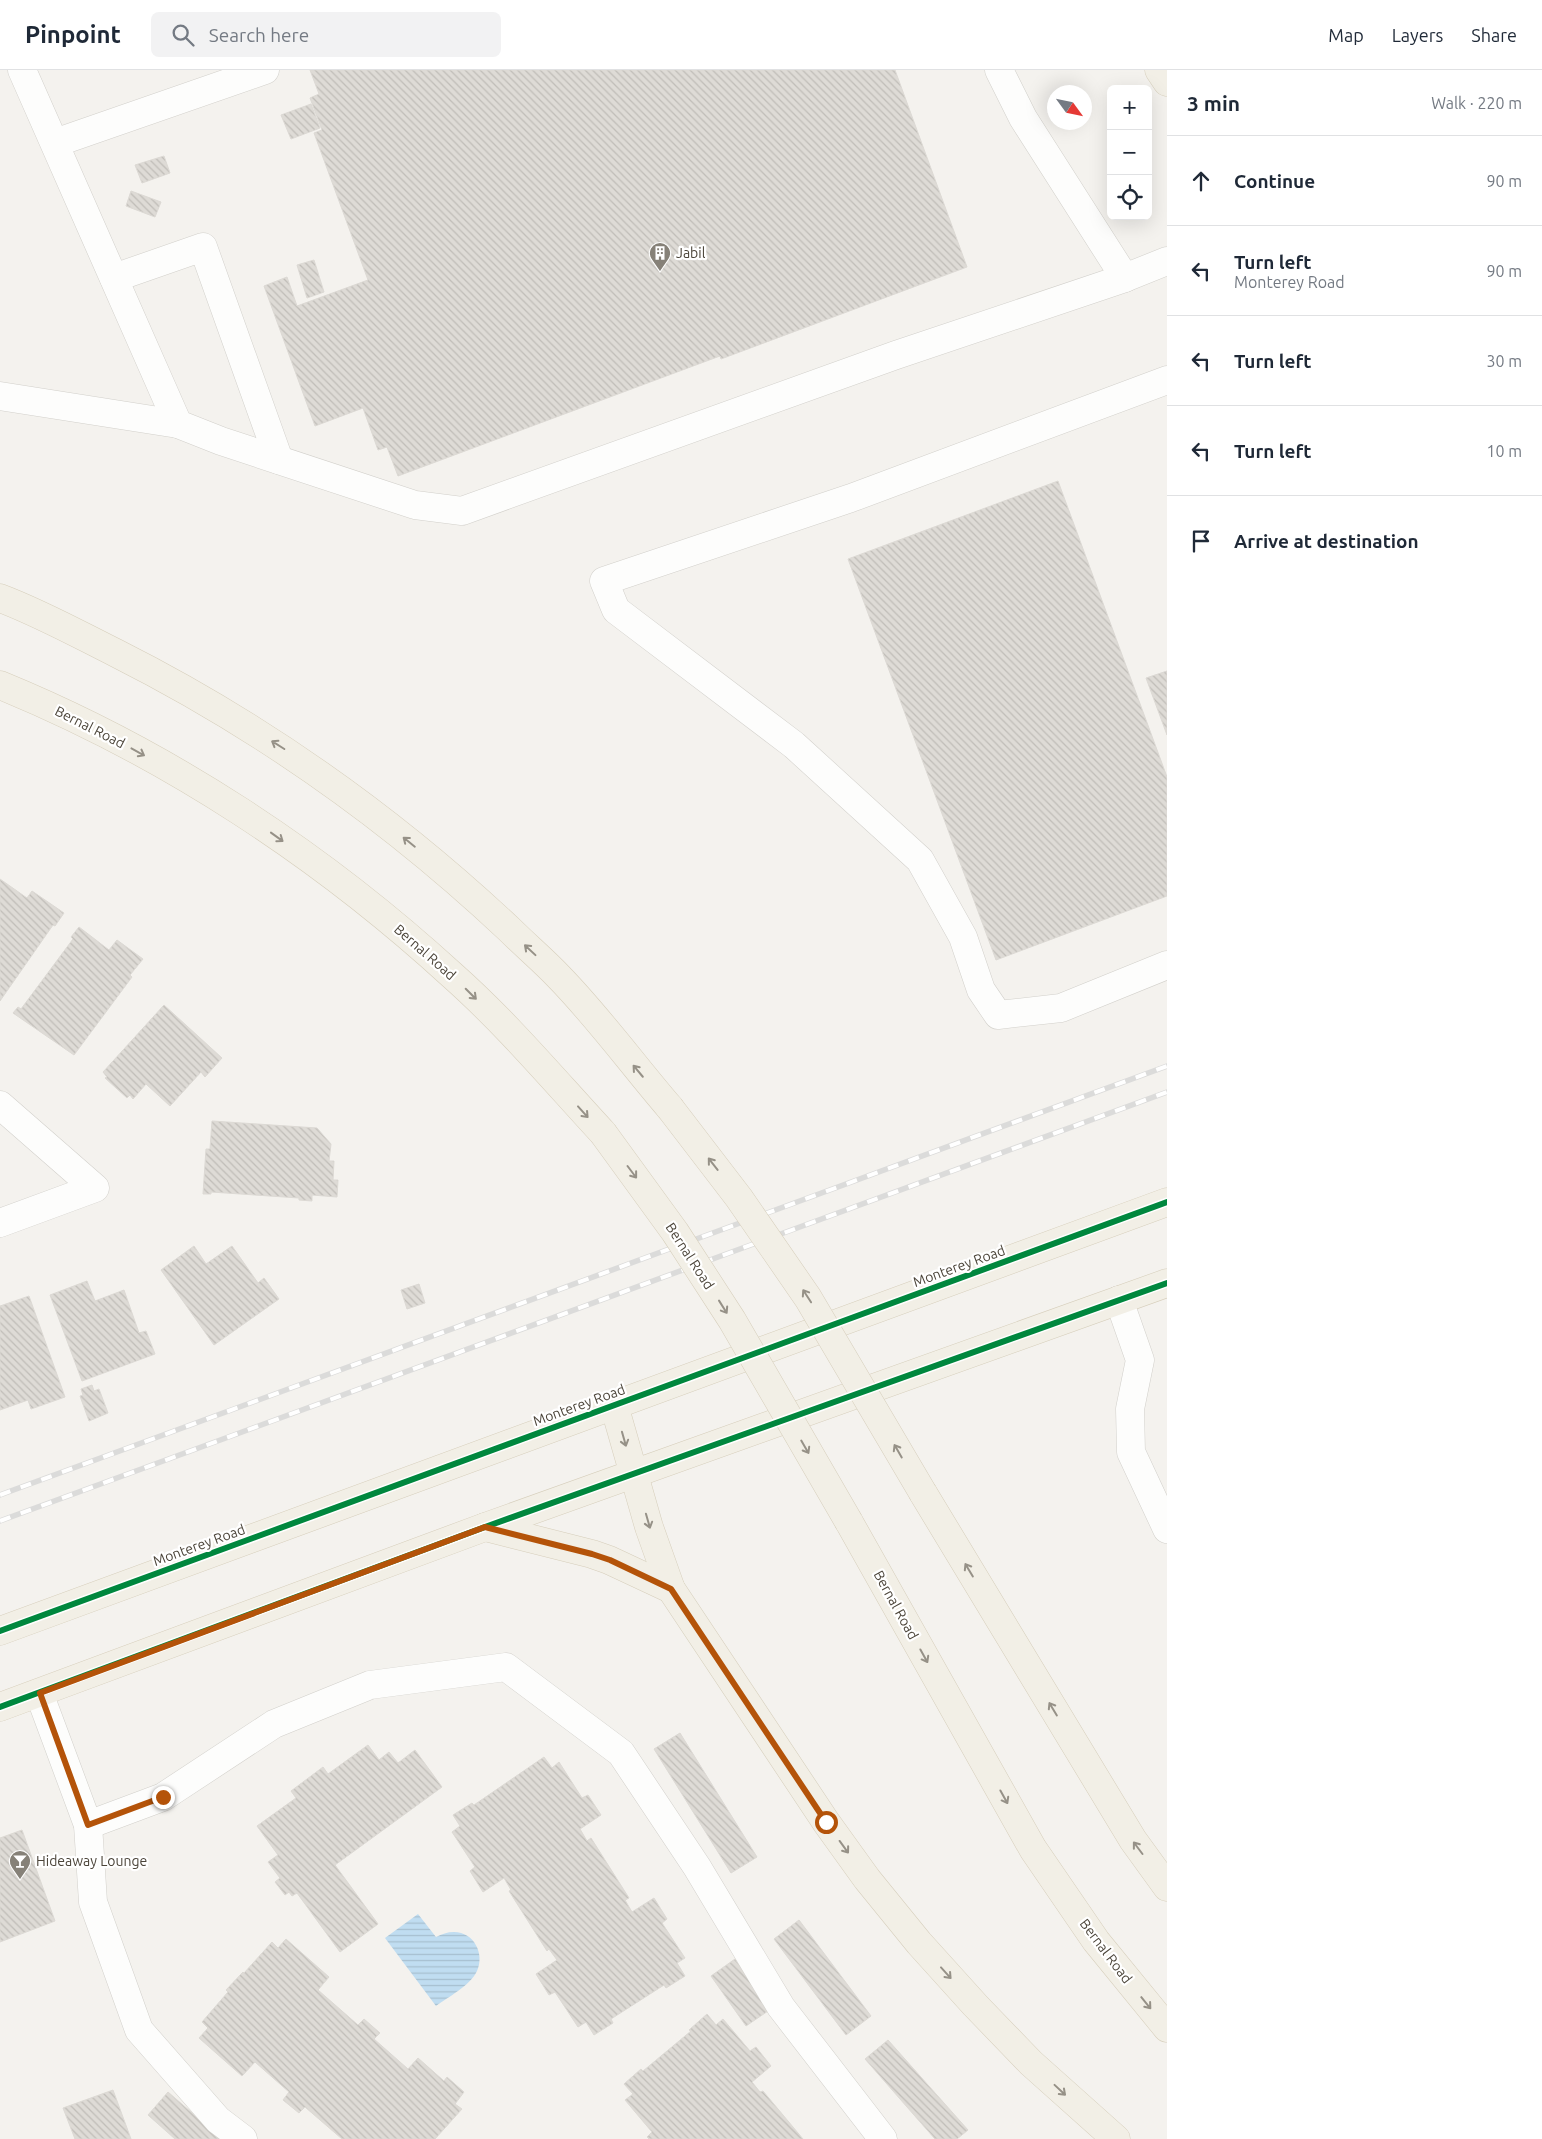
<!DOCTYPE html>
<meta charset="utf-8">
<style>
:root{--surface:#fff;--page:#f2f2f3;--text:#1f2937;--muted:#747a83;--line:#e0e1e3}
body{margin:0;font-family:Ubuntu,sans-serif;background:var(--page);color:var(--text)}
.controls{position:absolute;right:15px;top:15px;display:grid;overflow:hidden;border-radius:8px;box-shadow:0 5px 20px #0002}
.controls button{width:45px;height:45px;display:grid;place-items:center;padding:0;border:0;border-bottom:1px solid var(--line);background:var(--surface);color:var(--text);font:25px sans-serif}
.compass{position:absolute;left:1047px;top:15px;width:45px;height:45px;border-radius:50%;background:var(--surface);box-shadow:0 5px 20px #0002;rotate:123deg}
.stop{position:absolute;width:15px;height:15px;margin:-11px;border:4px solid #b45309;border-radius:50%;background:#fff}
.stop.end{background:#b45309;border-color:#fff;box-shadow:0 1px 5px #0008}
.list{margin:0;padding:0;list-style:none}
h2{display:flex;justify-content:space-between;align-items:center;height:65px;margin:0;padding:0 20px;font-size:21px}
h2 small{font-size:16px;font-weight:400;color:var(--muted)}
.list li{display:grid;grid-template-columns:32px 1fr auto;gap:15px;align-items:center;box-sizing:border-box;height:90px;padding:0 20px;border-top:1px solid var(--line)}
.list b{display:block;font-size:19px;white-space:nowrap}
.list p{margin:0;font-size:16px;white-space:nowrap;color:var(--muted)}
.list em{font-size:16px;font-style:normal;color:var(--muted)}
.icon{flex:none;width:28px;height:28px;fill:none;stroke:currentColor;stroke-width:2;stroke-linecap:round;stroke-linejoin:round}
.map{position:relative;flex:none;width:1167px;height:2069px;overflow:hidden}
header{display:flex;align-items:center;gap:30px;box-sizing:border-box;height:70px;padding:0 25px;background:var(--surface);border-bottom:1px solid var(--line)}
header strong{font-size:24px}
nav{display:flex;gap:28px;margin-inline-start:auto;font-size:18px}
.search{width:350px;height:45px;background:var(--page);display:flex;align-items:center;gap:12px;box-sizing:border-box;padding:0 18px;border-radius:8px;color:var(--muted);font-size:19px}
main{display:flex}
aside{flex:1;background:var(--surface)}
.map>svg:first-child{display:block}
.water{fill:url(#water-rules)}
.building{fill:url(#building-back-hatch);stroke:#dcd9d4}
.lines{fill:none;stroke-linecap:round;stroke-linejoin:round}
.minor-casing{stroke:#d2d0cb;stroke-width:29}
.major-casing{stroke:#d6cebb;stroke-width:29}
.minor{stroke:#fdfdfc;stroke-width:28}
.major{stroke:#f2efe6;stroke-width:28}
.rail-casing{stroke:#dbdbda;stroke-width:5.5}
.rail{stroke:#fff;stroke-width:4;stroke-dasharray:11;stroke-linecap:butt}
.major-bridge-casing{stroke:#d6cebb;stroke-width:29;stroke-linecap:butt}
.major-bridge{stroke:#f2efe6;stroke-width:28}
.cycleway-casing{stroke:#fff;stroke-width:9}
.cycleway{stroke:#00873e;stroke-width:6}
.oneway{stroke:#969187}
.route{stroke:#b45309;stroke-width:6}
.labels{text-anchor:middle;stroke-width:4.5;stroke-linejoin:round;paint-order:stroke}
.poi-label{font-size:14px;fill:#4b4439;stroke:#fff;text-anchor:start}
.street-label{font-size:14px;fill:#4b4439;stroke:#fff}
</style>
<header>
<strong>Pinpoint</strong>
<div class="search"><svg class="icon" aria-label="search" viewBox="0 0 24 24"><circle cx="10" cy="10" r="6"/><path d="M15 15l6 6"/></svg>Search here</div>
<nav><a>Map</a><a>Layers</a><a>Share</a></nav>
</header>
<main>
<div class="map">
<svg width="1167" height="2069" viewBox="0 0 1167 2069">
<defs>
<pattern id="water-rules" width="6" height="5" patternUnits="userSpaceOnUse" patternTransform="scale(1.25)"><rect width="6" height="5" fill="#c0ddf1"/><path d="M0 2.5h6" fill="none" stroke="#a6bfcf"/></pattern>
<pattern id="building-back-hatch" width="6" height="6" patternUnits="userSpaceOnUse" patternTransform="scale(1.25)"><rect width="6" height="6" fill="#dedbd6"/><path d="M-1 5l2 2M0 0l6 6M5-1l2 2" fill="none" stroke="#c0bdb8"/></pattern>
</defs>
<rect width="100%" height="100%" fill="#f4f2ee"/>
<path class="water" d="M418,1844L436,1867C442,1864 447,1862 454,1862C474,1862 485,1884 477,1901C470,1916 448,1927 436,1936L385,1868Z"/>
<g class="building">
<polygon points="310,0 895,0 967,197 721,289 720,286 398,406 387,377 378,380 363,338 315,356 264,216 287,207 297,236 368,210 314,63 322,60 310,28 319,24"/>
<polygon points="311,34 320,58 291,69 281,45"/>
<polygon points="164,86 170,103 142,113 135,95"/>
<polygon points="131,121 161,132 155,147 126,136"/>
<polygon points="314,190 324,222 307,228 297,195"/>
<polygon points="1058,411 1167,707 1167,826 996,890 848,489"/>
<polygon points="1167,601 1167,665 1146,608"/>
<polygon points="0,809 27,828 32,821 64,843 55,856 53,855 0,931"/>
<polygon points="79,857 109,880 117,870 143,889 130,905 132,907 74,985 13,943 18,937 21,939 73,869 71,867"/>
<polygon points="164,935 222,988 205,1007 201,1002 170,1036 146,1014 133,1029 130,1025 127,1028 105,1008 107,1007 103,1002"/>
<polygon points="212,1051 317,1058 331,1074 329,1091 334,1091 333,1110 338,1110 337,1127 312,1125 312,1131 299,1130 299,1128 211,1122 211,1124 203,1124 206,1079 210,1079"/>
<polygon points="194,1176 206,1194 232,1176 258,1213 264,1208 279,1229 214,1275 161,1200"/>
<polygon points="87,1211 95,1231 124,1220 139,1263 146,1261 155,1284 82,1311 50,1225"/>
<polygon points="419,1214 425,1233 407,1239 401,1220"/>
<polygon points="29,1226 65,1327 31,1339 28,1330 0,1340 0,1236"/>
<polygon points="92,1315 94,1321 99,1319 108,1343 89,1351 80,1326 83,1325 81,1319"/>
<polygon points="680,1663 757,1787 731,1803 654,1679"/>
<polygon points="368,1675 379,1690 389,1682 398,1693 415,1680 442,1717 335,1795 378,1854 340,1882 297,1823 292,1826 289,1822 285,1825 275,1812 280,1808 268,1792 278,1785 257,1756 296,1728 291,1721 323,1697 328,1704"/>
<polygon points="544,1687 552,1698 559,1692 582,1728 588,1725 601,1745 580,1759 587,1771 591,1768 629,1828 625,1830 632,1842 654,1828 667,1849 662,1853 685,1888 677,1893 685,1906 666,1918 664,1915 611,1949 613,1953 594,1965 586,1952 578,1957 555,1922 549,1925 536,1904 557,1890 549,1879 547,1881 509,1821 511,1820 504,1808 483,1822 470,1801 475,1797 452,1762 460,1756 453,1745 472,1733 474,1735"/>
<polygon points="22,1760 55,1851 0,1872 0,1768"/>
<polygon points="799,1850 871,1946 846,1965 774,1869"/>
<polygon points="286,1869 329,1907 318,1920 358,1955 364,1949 380,1963 374,1969 408,1999 418,1988 444,2011 447,2007 464,2022 455,2034 462,2039 435,2069 342,2069 305,2037 299,2043 283,2030 289,2022 255,1992 242,2006 199,1968 208,1958 202,1952 228,1922 226,1920 243,1902 244,1903 272,1872 278,1878"/>
<polygon points="735,1889 771,1939 746,1956 711,1906"/>
<polygon points="707,1944 716,1955 723,1949 750,1981 756,1977 771,1996 752,2012 760,2022 763,2021 803,2069 649,2069 647,2067 652,2062 625,2030 633,2024 624,2014 641,1999 643,2001 691,1961 689,1960"/>
<polygon points="888,1970 968,2060 957,2069 935,2069 865,1989"/>
<polygon points="113,2020 131,2069 75,2069 63,2038"/>
<polygon points="168,2022 222,2069 175,2069 148,2045"/>
</g>
<g class="lines">
<g class="minor-casing">
<g id="minor">
<polyline points="22,0 178,354 221,371 415,435 462,441 896,285 1122,209 1167,191"/>
<polyline points="999,0 1023,48 1125,208"/>
<polyline points="55,73 265,0"/>
<polyline points="114,208 203,177 279,390"/>
<polyline points="1167,310 851,428 604,511 616,540 794,675 920,790 963,867 981,920 998,945 1061,938 1167,895"/>
<polyline points="0,326 178,354"/>
<polyline points="0,1035 95,1118 0,1153"/>
<polyline points="1119,1230 1140,1290 1130,1339 1131,1382 1167,1459"/>
<polyline points="39,1623 88,1755 93,1832 139,1960 218,2050 243,2069"/>
<polyline points="88,1755 163,1727 274,1654 370,1615 506,1597 621,1683 697,1797 781,1937 883,2069"/>
</g>
</g>
<g class="major-casing">
<g id="major">
<polyline points="1159,0 1167,12"/>
<path d="M0,528C40,543 78,564 116,583C261,656 392,749 510,860C526,876 544,891 559,907C599,948 633,995 670,1038"/>
<path d="M0,615C166,683 321,785 453,906C507,954 554,1010 603,1063"/>
<polyline points="614,1335 649,1457 671,1519 826,1752 867,1809 919,1873 975,1935 1031,1993 1116,2069"/>
<polyline points="923,1423 1133,1770 1167,1817"/>
<polyline points="849,1452 1033,1779 1096,1871 1167,1958"/>
<polyline points="485,1457 592,1484 609,1490 671,1519"/>
<polyline points="0,1561 1167,1132"/>
<polyline points="0,1637 485,1457 1167,1213"/>
</g>
</g>
<use href="#minor" class="minor"/>
<use href="#major" class="major"/>
<g class="rail-casing">
<g id="rail">
<polyline points="0,1425 1167,996"/>
<polyline points="0,1451 1167,1022"/>
</g>
</g>
<use href="#rail" class="rail"/>
<g class="major-bridge-casing">
<g id="major-bridge">
<polyline points="670,1038 739,1128 808,1228 923,1423"/>
<polyline points="603,1063 675,1162 732,1250 849,1452"/>
</g>
</g>
<use href="#major-bridge" class="major-bridge"/>
<g class="cycleway-casing">
<g id="cycleway">
<polyline points="0,1561 1167,1132"/>
<polyline points="0,1637 485,1457 1167,1213"/>
</g>
</g>
<use href="#cycleway" class="cycleway"/>
</g>
<defs><path id="oneway-shaft" d="M-6 0H5M1.5-3L5.5 0L1.5 3" fill="none" stroke-width="1.6" stroke-linecap="round" stroke-linejoin="round" transform="scale(1.25)"/></defs>
<g class="oneway">
<use href="#oneway-shaft" transform="translate(278 675) rotate(-148)"/>
<use href="#oneway-shaft" transform="translate(138 682) rotate(29)"/>
<use href="#oneway-shaft" transform="translate(277 767) rotate(36)"/>
<use href="#oneway-shaft" transform="translate(409 772) rotate(-141)"/>
<use href="#oneway-shaft" transform="translate(530 880) rotate(-137)"/>
<use href="#oneway-shaft" transform="translate(471 924) rotate(45)"/>
<use href="#oneway-shaft" transform="translate(638 1001) rotate(-130)"/>
<use href="#oneway-shaft" transform="translate(583 1042) rotate(48)"/>
<use href="#oneway-shaft" transform="translate(713 1094) rotate(-128)"/>
<use href="#oneway-shaft" transform="translate(632 1102) rotate(53)"/>
<use href="#oneway-shaft" transform="translate(807 1226) rotate(-123)"/>
<use href="#oneway-shaft" transform="translate(723 1237) rotate(58)"/>
<use href="#oneway-shaft" transform="translate(624 1369) rotate(74)"/>
<use href="#oneway-shaft" transform="translate(805 1377) rotate(60)"/>
<use href="#oneway-shaft" transform="translate(898 1381) rotate(-120)"/>
<use href="#oneway-shaft" transform="translate(648 1451) rotate(74)"/>
<use href="#oneway-shaft" transform="translate(969 1500) rotate(-121)"/>
<use href="#oneway-shaft" transform="translate(924 1586) rotate(61)"/>
<use href="#oneway-shaft" transform="translate(1053 1639) rotate(-121)"/>
<use href="#oneway-shaft" transform="translate(1004 1727) rotate(61)"/>
<use href="#oneway-shaft" transform="translate(844 1777) rotate(54)"/>
<use href="#oneway-shaft" transform="translate(1138 1778) rotate(-127)"/>
<use href="#oneway-shaft" transform="translate(946 1903) rotate(48)"/>
<use href="#oneway-shaft" transform="translate(1146 1933) rotate(51)"/>
<use href="#oneway-shaft" transform="translate(1060 2020) rotate(43)"/>
</g>
<g class="lines">
<polyline class="route" points="163,1727 88,1755 40,1623 485,1457 592,1484 610,1490 671,1519 826,1752"/>
</g>
<defs>
<g id="building-pin" transform="scale(1.125)"><path d="M0 17L-7.5 6A9.5 9.5 0 1 1 7.5 6Z" fill="#868178" stroke="#fff"/><path d="M-4-6H4V6H1V3H-1V6H-4ZM-2.5-4.3h1.7v1.8h-1.7ZM.8-4.3h1.7v1.8H.8ZM-2.5-1h1.7V.8h-1.7ZM.8-1h1.7V.8H.8Z" fill="#fff"/></g>
<g id="bar-pin" transform="scale(1.125)"><path d="M0 17L-7.5 6A9.5 9.5 0 1 1 7.5 6Z" fill="#868178" stroke="#fff"/><path d="M-6-5H6L.8 .8V4.5H3.5V6h-7V4.5H-.8V.8Z" fill="#fff"/></g>
</defs>
<g fill-rule="evenodd">
<use href="#building-pin" x="660" y="183"/>
<use href="#bar-pin" x="20" y="1791"/>
</g>
<g class="labels">
<g class="poi-label">
<text x="676" y="188">Jabil</text>
<text x="36" y="1796">Hideaway Lounge</text>
</g>
<g class="street-label">
<text transform="translate(90 657) rotate(27)" y="5">Bernal Road</text>
<text transform="translate(425 882) rotate(41)" y="5">Bernal Road</text>
<text transform="translate(690 1186) rotate(57)" y="5">Bernal Road</text>
<text transform="translate(959 1196) rotate(-20)" y="5">Monterey Road</text>
<text transform="translate(579 1335) rotate(-20)" y="5">Monterey Road</text>
<text transform="translate(199 1475) rotate(-20)" y="5">Monterey Road</text>
<text transform="translate(896 1535) rotate(61)" y="5">Bernal Road</text>
<text transform="translate(1106 1881) rotate(53)" y="5">Bernal Road</text>
</g>
</g>
</svg>
<div class="controls">
<button>+</button>
<button>−</button>
<button><svg class="icon" aria-label="locate" viewBox="0 0 24 24"><circle cx="12" cy="12" r="6"/><path d="M12 2v4M12 18v4M2 12h4M18 12h4"/></svg></button>
</div>
<svg class="compass" viewBox="-18 -18 36 36"><path d="M0-13l5 13h-10z" fill="#e53935"/><path d="M0 13l5-13h-10z" fill="#747a83"/></svg>
<div class="stop" style="left:826px;top:1752px"></div>
<div class="stop end" style="left:163px;top:1727px"></div>
</div>
<aside>
<h2>3 min<small>Walk · 220 m</small></h2>
<ul class="list">
<li><svg class="icon" aria-label="ahead" viewBox="0 0 24 24"><path d="M12 20V5M6 11l6-6 6 6"/></svg><div><b>Continue</b></div><em>90 m</em></li>
<li><svg class="icon" aria-label="left" viewBox="0 0 24 24"><path d="M17 20v-9H6M10 6l-5 5 5 5"/></svg><div><b>Turn left</b><p>Monterey Road</p></div><em>90 m</em></li>
<li><svg class="icon" aria-label="left" viewBox="0 0 24 24"><path d="M17 20v-9H6M10 6l-5 5 5 5"/></svg><div><b>Turn left</b></div><em>30 m</em></li>
<li><svg class="icon" aria-label="left" viewBox="0 0 24 24"><path d="M17 20v-9H6M10 6l-5 5 5 5"/></svg><div><b>Turn left</b></div><em>10 m</em></li>
<li><svg class="icon" aria-label="arrive" viewBox="0 0 24 24"><path d="M6 21V4h12l-3 4 3 4H6"/></svg><div><b>Arrive at destination</b></div></li>
</ul>
</aside>
</main>
